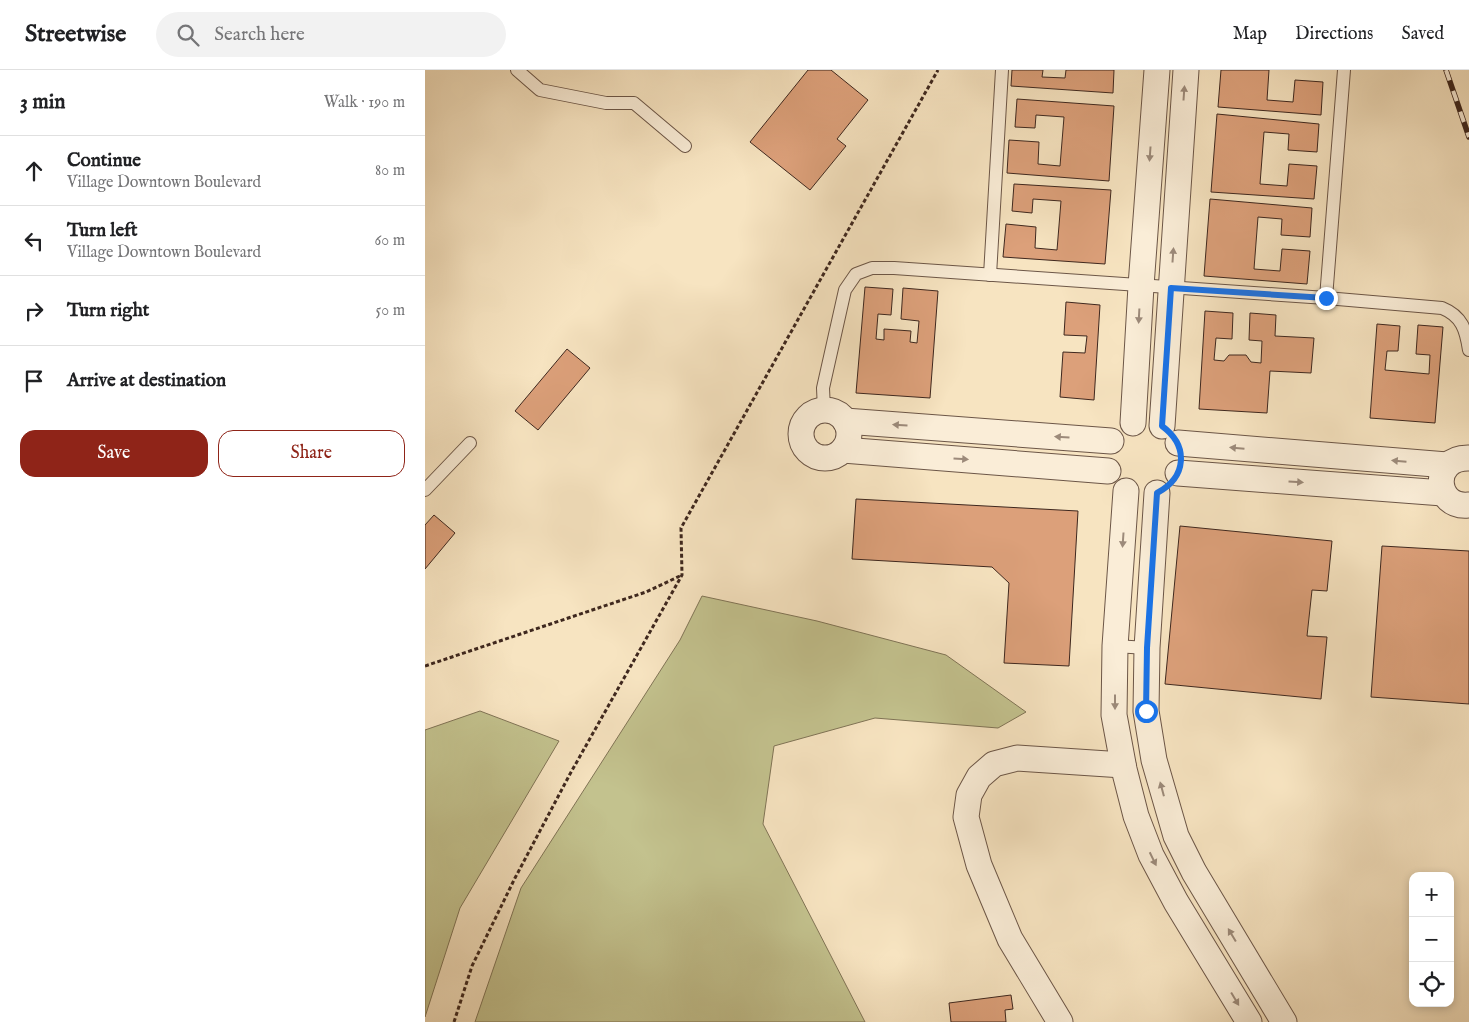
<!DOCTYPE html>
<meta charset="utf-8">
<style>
:root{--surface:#fff;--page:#f2f2f2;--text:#202124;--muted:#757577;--line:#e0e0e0;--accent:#8f2418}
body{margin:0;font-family:"IM FELL English",serif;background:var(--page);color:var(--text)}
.controls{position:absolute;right:15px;bottom:15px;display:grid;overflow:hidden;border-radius:10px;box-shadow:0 2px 8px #0003}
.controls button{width:45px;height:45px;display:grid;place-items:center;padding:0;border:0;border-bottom:1px solid var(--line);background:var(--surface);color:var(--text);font:25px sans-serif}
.stop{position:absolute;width:15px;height:15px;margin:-11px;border:4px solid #1a73e8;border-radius:50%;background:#fff}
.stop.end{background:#1a73e8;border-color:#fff;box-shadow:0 1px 5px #0008}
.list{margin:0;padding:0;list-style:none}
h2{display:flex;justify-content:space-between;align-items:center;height:65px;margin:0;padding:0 20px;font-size:21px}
h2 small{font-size:16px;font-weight:400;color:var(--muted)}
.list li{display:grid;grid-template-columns:32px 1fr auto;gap:15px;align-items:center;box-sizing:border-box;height:70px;padding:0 20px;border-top:1px solid var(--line)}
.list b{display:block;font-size:19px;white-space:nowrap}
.list p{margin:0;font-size:16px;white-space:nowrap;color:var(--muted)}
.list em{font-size:16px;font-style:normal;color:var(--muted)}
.actions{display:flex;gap:10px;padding:15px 20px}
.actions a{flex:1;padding:11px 0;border:1px solid var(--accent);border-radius:15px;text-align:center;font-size:18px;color:var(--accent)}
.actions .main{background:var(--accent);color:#fff}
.icon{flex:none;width:28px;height:28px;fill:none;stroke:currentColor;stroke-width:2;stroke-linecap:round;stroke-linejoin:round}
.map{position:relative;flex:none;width:1044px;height:952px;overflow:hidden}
header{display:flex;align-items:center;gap:30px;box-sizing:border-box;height:70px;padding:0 25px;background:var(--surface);border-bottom:1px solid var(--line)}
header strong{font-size:24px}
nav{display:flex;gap:28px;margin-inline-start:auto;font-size:18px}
.search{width:350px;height:45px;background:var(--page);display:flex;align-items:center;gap:12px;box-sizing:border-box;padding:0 18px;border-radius:28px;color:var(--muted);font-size:19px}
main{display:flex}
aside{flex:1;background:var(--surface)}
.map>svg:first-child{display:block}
.green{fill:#c3c28e;stroke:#807456}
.building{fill:#dca07a;stroke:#3e271e}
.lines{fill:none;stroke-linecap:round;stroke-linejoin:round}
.service-casing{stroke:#6c5647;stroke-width:14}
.minor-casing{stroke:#6c5647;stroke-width:27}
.path{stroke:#3e271e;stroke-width:3;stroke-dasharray:4 2.5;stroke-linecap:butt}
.service{stroke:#faedd7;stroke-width:12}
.minor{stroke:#faedd7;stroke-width:25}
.rail-casing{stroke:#3e271e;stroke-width:5.5}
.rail{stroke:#faedd7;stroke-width:4;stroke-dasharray:11;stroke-linecap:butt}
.oneway{fill:#9c8a7a}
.route{stroke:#1a73e8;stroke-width:6}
</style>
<header>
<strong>Streetwise</strong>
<div class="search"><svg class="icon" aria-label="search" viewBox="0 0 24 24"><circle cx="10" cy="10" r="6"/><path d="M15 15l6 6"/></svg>Search here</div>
<nav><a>Map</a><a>Directions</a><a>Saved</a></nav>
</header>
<main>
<aside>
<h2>3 min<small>Walk · 190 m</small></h2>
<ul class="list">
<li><svg class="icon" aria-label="ahead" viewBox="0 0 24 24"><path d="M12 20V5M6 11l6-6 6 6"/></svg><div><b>Continue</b><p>Village Downtown Boulevard</p></div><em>80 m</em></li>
<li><svg class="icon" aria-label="left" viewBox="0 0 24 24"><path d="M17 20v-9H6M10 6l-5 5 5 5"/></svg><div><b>Turn left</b><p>Village Downtown Boulevard</p></div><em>60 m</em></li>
<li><svg class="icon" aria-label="right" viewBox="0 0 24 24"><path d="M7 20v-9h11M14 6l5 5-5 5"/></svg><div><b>Turn right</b></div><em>50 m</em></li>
<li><svg class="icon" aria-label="arrive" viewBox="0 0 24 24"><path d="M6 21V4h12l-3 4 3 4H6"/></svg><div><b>Arrive at destination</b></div></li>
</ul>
<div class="actions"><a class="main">Save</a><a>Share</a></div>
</aside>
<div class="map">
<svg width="1044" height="952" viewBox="0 0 1044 952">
<rect width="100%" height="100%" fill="#f7e4c1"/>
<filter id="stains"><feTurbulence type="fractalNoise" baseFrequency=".004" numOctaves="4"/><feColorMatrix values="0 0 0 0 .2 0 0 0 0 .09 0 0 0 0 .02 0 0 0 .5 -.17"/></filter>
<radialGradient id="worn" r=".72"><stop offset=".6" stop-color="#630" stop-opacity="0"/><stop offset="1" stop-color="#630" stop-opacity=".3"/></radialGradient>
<g class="green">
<polygon points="277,526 392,551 521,585 601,642 573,658 450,648 349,676 338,754 440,952 50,952 96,818 255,570"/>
<polygon points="55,641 134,671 35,838 0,947 0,660"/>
</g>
<g class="building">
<polygon points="383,0 406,0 443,30 412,69 421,76 385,120 325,72"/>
<polygon points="587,0 618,0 617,7 640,8 641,0 689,0 688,23 586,16"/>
<polygon points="796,0 844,0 842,30 868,32 870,10 898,12 896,45 793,37"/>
<polygon points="592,29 689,36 684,111 582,103 584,70 614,72 613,94 635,96 639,47 611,45 610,58 590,57"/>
<polygon points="792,44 894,54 892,82 863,80 864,64 839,62 835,114 862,116 864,94 892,96 889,129 786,122"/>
<polygon points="589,114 686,120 680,194 578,187 581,154 611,157 610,178 632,180 636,131 608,129 607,143 587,141"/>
<polygon points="785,129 887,138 885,167 856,165 857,149 833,147 829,199 855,201 857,179 885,181 882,214 779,206"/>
<polygon points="440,217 468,219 466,245 453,244 451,269 459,270 459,259 486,261 485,272 492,273 494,251 476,249 478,218 513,221 505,328 431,323"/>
<polygon points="641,232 675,235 669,330 635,327 638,282 660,283 662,266 639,265"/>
<polygon points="780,241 808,243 807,269 791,268 789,290 799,291 804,285 821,285 826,292 836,293 837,271 824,270 825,243 851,245 850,266 889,268 886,303 845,301 842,343 774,339"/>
<polygon points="952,254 975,256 973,281 962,281 960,300 1004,304 1005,285 991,284 993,255 1018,257 1010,353 945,348"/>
<polygon points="142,279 165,298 113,360 90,341"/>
<polygon points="431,429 653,441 644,596 579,593 584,513 567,497 427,489"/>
<polygon points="9,445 30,463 0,499 0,455"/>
<polygon points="755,456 907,471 902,521 887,520 882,566 902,567 896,629 740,614"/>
<polygon points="957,476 1044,481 1044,634 946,627"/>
<polygon points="586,925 588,939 580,940 581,952 526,952 524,933"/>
</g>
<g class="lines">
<g class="service-casing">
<g id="service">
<polyline points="92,0 115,20 181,33 209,33 260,76"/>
<polyline points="565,205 577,0"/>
<polyline points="901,228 919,0"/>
<path d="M399,340L398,318L420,220L431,204L447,198H469L901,228L1017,238C1037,246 1041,260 1044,280"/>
<polyline points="0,420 45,373"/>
<polyline points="690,576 722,578"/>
</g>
</g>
<g class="minor-casing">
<g id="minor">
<circle cx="400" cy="364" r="24"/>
<polyline points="420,351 686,371"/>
<polyline points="708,353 716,216 732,0"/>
<polyline points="737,356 761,0"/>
<polyline points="753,373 1022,395"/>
<polyline points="418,380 683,401"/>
<path d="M1044,388C1005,387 1009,439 1044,435"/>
<polyline points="753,403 1018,423"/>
<polyline points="701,421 690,576 689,645 699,699 711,746 726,785 751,832 824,952"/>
<polyline points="732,423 722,578 721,641 729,690 751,766 769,802 859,952"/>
<polyline points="635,952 585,869 554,795 541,747 544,725 554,707 569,694 592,688 698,695"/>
</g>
</g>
<g class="path">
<polyline points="0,596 221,522 257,505"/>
<polyline points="29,952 47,896 90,808 145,704 257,505 256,458 513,0"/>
</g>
<use href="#service" class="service"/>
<use href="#minor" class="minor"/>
<g class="rail-casing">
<polyline id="rail" points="1021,0 1044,67"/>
</g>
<use href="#rail" class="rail"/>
</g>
<defs><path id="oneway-solid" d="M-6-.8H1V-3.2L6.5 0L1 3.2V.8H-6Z" transform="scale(1.25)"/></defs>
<g class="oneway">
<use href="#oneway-solid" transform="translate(759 23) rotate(-86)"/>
<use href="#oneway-solid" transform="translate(725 84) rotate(94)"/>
<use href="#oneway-solid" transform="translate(748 185) rotate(-86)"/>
<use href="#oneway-solid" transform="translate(714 246) rotate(93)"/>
<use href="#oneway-solid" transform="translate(475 355) rotate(-176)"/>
<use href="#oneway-solid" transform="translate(637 367) rotate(-176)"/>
<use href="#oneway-solid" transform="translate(812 378) rotate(-175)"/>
<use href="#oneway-solid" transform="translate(536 389) rotate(4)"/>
<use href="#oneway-solid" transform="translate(974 391) rotate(-175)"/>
<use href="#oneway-solid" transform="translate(871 412) rotate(4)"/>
<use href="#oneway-solid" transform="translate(698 470) rotate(94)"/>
<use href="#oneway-solid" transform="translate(690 632) rotate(90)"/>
<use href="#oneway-solid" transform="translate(737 719) rotate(-105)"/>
<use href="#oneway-solid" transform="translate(728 789) rotate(64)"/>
<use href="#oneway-solid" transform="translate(807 865) rotate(-121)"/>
<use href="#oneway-solid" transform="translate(810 929) rotate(59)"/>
</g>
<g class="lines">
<path class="route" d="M721,641L722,578L732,423C762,407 764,376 737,356L746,218L901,228"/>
</g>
<rect width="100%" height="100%" filter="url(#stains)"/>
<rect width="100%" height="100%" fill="url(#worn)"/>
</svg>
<div class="controls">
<button>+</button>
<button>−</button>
<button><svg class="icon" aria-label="locate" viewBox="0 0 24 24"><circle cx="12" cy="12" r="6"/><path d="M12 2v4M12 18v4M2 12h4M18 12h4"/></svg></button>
</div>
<div class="stop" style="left:721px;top:641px"></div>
<div class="stop end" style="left:901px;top:228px"></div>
</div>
</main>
